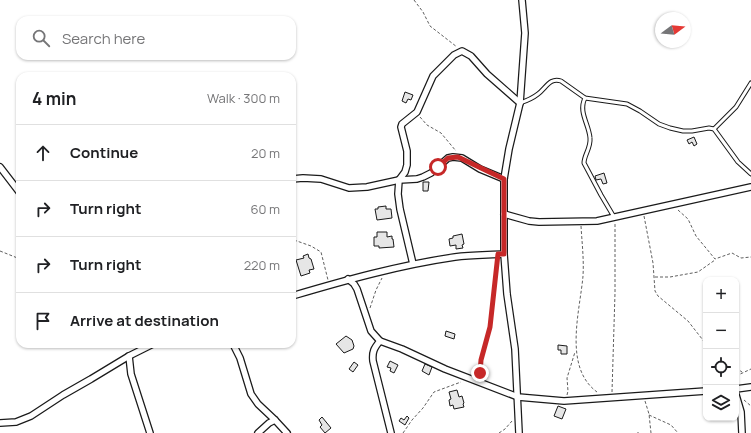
<!DOCTYPE html>
<meta charset="utf-8">
<style>
:root{--surface:#fff;--page:#f6f6f6;--text:#202124;--muted:#757577;--line:#e0e0e0}
body{margin:0;font-family:Manrope,sans-serif;background:var(--page);color:var(--text)}
.controls{position:absolute;right:12px;bottom:12px;display:grid;overflow:hidden;border-radius:8px;box-shadow:0 1px 3px #0004}
.controls button{width:36px;height:36px;display:grid;place-items:center;padding:0;border:0;border-bottom:1px solid var(--line);background:var(--surface);color:var(--text);font:20px sans-serif}
.compass{position:absolute;left:655px;top:12px;width:36px;height:36px;border-radius:50%;background:var(--surface);box-shadow:0 1px 3px #0004;rotate:74deg}
.stop{position:absolute;width:12px;height:12px;margin:-9px;border:3px solid #c62828;border-radius:50%;background:#fff}
.stop.end{background:#c62828;border-color:#fff;box-shadow:0 1px 4px #0008}
.list{margin:0;padding:0;list-style:none}
h2{display:flex;justify-content:space-between;align-items:center;height:52px;margin:0;padding:0 16px;font-size:17px}
h2 small{font-size:13px;font-weight:400;color:var(--muted)}
.list li{display:grid;grid-template-columns:26px 1fr auto;gap:12px;align-items:center;box-sizing:border-box;height:56px;padding:0 16px;border-top:1px solid var(--line)}
.list b{display:block;font-size:15px;white-space:nowrap}
.list em{font-size:13px;font-style:normal;color:var(--muted)}
.icon{flex:none;width:22px;height:22px;fill:none;stroke:currentColor;stroke-width:2;stroke-linecap:round;stroke-linejoin:round}
.map{position:relative;flex:none;width:751px;height:433px;overflow:hidden}
.search{position:absolute;background:var(--surface);box-shadow:0 1px 3px #0004;left:16px;top:16px;width:280px;height:44px;display:flex;align-items:center;gap:10px;box-sizing:border-box;padding:0 14px;border-radius:12px;color:var(--muted);font-size:15px}
.panel{position:absolute;background:var(--surface);box-shadow:0 1px 3px #0004;left:16px;top:72px;width:280px;height:276px;border-radius:12px}
.map>svg:first-child{display:block}
.building{fill:#e6e6e6;stroke:#1a1a1a}
.lines{fill:none;stroke-linecap:round;stroke-linejoin:round}
.service-casing{stroke:#1a1a1a;stroke-width:5}
.minor-casing{stroke:#1a1a1a;stroke-width:8}
.path{stroke:#5f5f5f;stroke-width:1;stroke-dasharray:3 2;stroke-linecap:butt}
.service{stroke:#fff;stroke-width:3}
.minor{stroke:#fff;stroke-width:5.5}
.route{stroke:#c62828;stroke-width:5}
</style>
<div class="map">
<svg width="751" height="433" viewBox="0 0 751 433">
<rect width="100%" height="100%" fill="#fff"/>
<g class="building">
<polygon points="405,92 413,95 411,100 408,99 406,103 402,101"/>
<polygon points="694,137 697,144 694,146 692,142 689,144 687,140"/>
<polygon points="604,173 607,183 603,184 601,179 596,180 595,176"/>
<polygon points="423,182 429,182 428,191 423,191"/>
<polygon points="386,206 386,209 391,209 392,218 377,220 375,209 378,209 378,207"/>
<polygon points="377,232 387,232 387,237 392,236 392,239 393,239 394,247 379,248 379,246 374,246 374,237 377,237"/>
<polygon points="462,234 464,244 462,245 463,248 456,249 456,245 450,246 449,239 453,238 453,236"/>
<polygon points="308,254 309,258 311,259 314,269 309,270 310,273 301,276 296,260 304,258 303,256"/>
<polygon points="446,331 455,334 454,339 445,336"/>
<polygon points="346,336 352,340 354,346 353,349 344,353 336,344"/>
<polygon points="558,345 567,346 567,354 561,354 561,350 558,350"/>
<polygon points="390,361 398,365 394,373 390,371 391,368 387,367"/>
<polygon points="354,362 358,365 353,372 349,369"/>
<polygon points="425,364 432,367 429,375 422,371"/>
<polygon points="457,390 459,397 462,396 464,403 463,404 464,407 454,409 453,405 450,406 449,400 451,399 449,392"/>
<polygon points="558,406 566,409 562,419 554,416"/>
<polygon points="407,416 409,418 405,425 399,421 401,418 404,420"/>
<polygon points="322,417 331,428 325,433 320,427 322,425 319,420"/>
</g>
<g class="lines">
<g class="service-casing">
<g id="service">
<path d="M585,98C578,112 589,124 590,138C591,148 584,155 584,163L601,195L614,217"/>
<path d="M520,103C526,101 533,98 538,94C546,88 550,77 561,81L585,98L627,104L640,111L659,124L670,128L683,131H692L709,128L714,129L738,162L751,174"/>
<polyline points="714,129 736,107 751,83"/>
</g>
</g>
<g class="minor-casing">
<g id="minor">
<polyline points="0,167 20,193"/>
<polyline points="292,179 303,178 321,179 349,188 367,187 399,180 417,179 423,177 431,173 448,158 453,157 462,158 480,169 504,179"/>
<polyline points="504,214 529,221 539,222 597,221 751,187"/>
<polyline points="413,264 400,209 398,194 399,180 405,172 407,165 407,151 401,127 402,124 417,112 433,76 454,55 462,51 471,56 487,74 520,103"/>
<polyline points="348,279 354,284 357,289 371,331 380,341 402,349 445,369 518,397 564,401 706,391"/>
<path d="M292,296C346,280 400,265 455,257C471,255 488,255 504,254"/>
<path d="M380,341C374,348 372,352 373,361L391,433"/>
<polyline points="233,344 240,358 251,394 258,404 275,420 287,433"/>
<polyline points="129,356 131,374 150,433"/>
<polyline points="736,389 751,387"/>
<polyline points="736,395 741,412 742,433"/>
<polyline points="0,423 16,422 31,416 63,395 91,379 129,356 153,344"/>
<polyline points="258,433 269,423 275,420"/>
<polyline points="519,433 515,349 507,294 504,254 504,179 509,149 520,103 525,33 522,0"/>
</g>
</g>
<g class="path">
<polyline points="414,0 423,12 430,26 457,47"/>
<polyline points="420,117 427,125 441,133 456,151"/>
<polyline points="678,210 688,219 696,236 715,259 732,253 741,258 751,257"/>
<polyline points="644,216 653,263 655,291 658,296 688,321 706,344"/>
<path d="M581,226C582,243 584,259 583,276C580,311 563,367 597,392"/>
<polyline points="294,240 311,246 321,252 328,280"/>
<polyline points="0,251 20,259"/>
<polyline points="655,277 670,277 698,272 715,260"/>
<polyline points="370,308 376,290 382,278"/>
<polyline points="736,368 742,372"/>
<polyline points="736,376 751,369"/>
<polyline points="480,377 480,366 490,327 498,260"/>
<polyline points="612,392 615,293 615,223"/>
<polyline points="567,395 568,391 567,378 575,352"/>
<polyline points="744,400 751,406"/>
<polyline points="645,401 649,414 651,433"/>
<polyline points="649,415 671,425 678,433"/>
<polyline points="403,433 412,420 423,408 434,392 461,382"/>
<polyline points="499,433 505,429 512,421"/>
<polyline points="637,433 639,433"/>
</g>
<use href="#service" class="service"/>
<use href="#minor" class="minor"/>
</g>
<g class="lines">
<polyline class="route" points="438,167 448,158 458,157 504,179 504,254 498,254 490,327 481,360 480,373"/>
</g>
</svg>
<div class="controls">
<button>+</button>
<button>−</button>
<button><svg class="icon" aria-label="locate" viewBox="0 0 24 24"><circle cx="12" cy="12" r="6"/><path d="M12 2v4M12 18v4M2 12h4M18 12h4"/></svg></button>
<button><svg class="icon" aria-label="layers" viewBox="0 0 24 24"><path d="M12 4l9 5-9 5-9-5zM3 14l9 5 9-5"/></svg></button>
</div>
<svg class="compass" viewBox="-18 -18 36 36"><path d="M0-13l5 13h-10z" fill="#e53935"/><path d="M0 13l5-13h-10z" fill="#757577"/></svg>
<div class="stop" style="left:438px;top:167px"></div>
<div class="stop end" style="left:480px;top:373px"></div>
<div class="search"><svg class="icon" aria-label="search" viewBox="0 0 24 24"><circle cx="10" cy="10" r="6"/><path d="M15 15l6 6"/></svg>Search here</div>
<section class="panel">
<h2>4 min<small>Walk · 300 m</small></h2>
<ul class="list">
<li><svg class="icon" aria-label="ahead" viewBox="0 0 24 24"><path d="M12 20V5M6 11l6-6 6 6"/></svg><div><b>Continue</b></div><em>20 m</em></li>
<li><svg class="icon" aria-label="right" viewBox="0 0 24 24"><path d="M7 20v-9h11M14 6l5 5-5 5"/></svg><div><b>Turn right</b></div><em>60 m</em></li>
<li><svg class="icon" aria-label="right" viewBox="0 0 24 24"><path d="M7 20v-9h11M14 6l5 5-5 5"/></svg><div><b>Turn right</b></div><em>220 m</em></li>
<li><svg class="icon" aria-label="arrive" viewBox="0 0 24 24"><path d="M6 21V4h12l-3 4 3 4H6"/></svg><div><b>Arrive at destination</b></div></li>
</ul>
</section>
</div>
